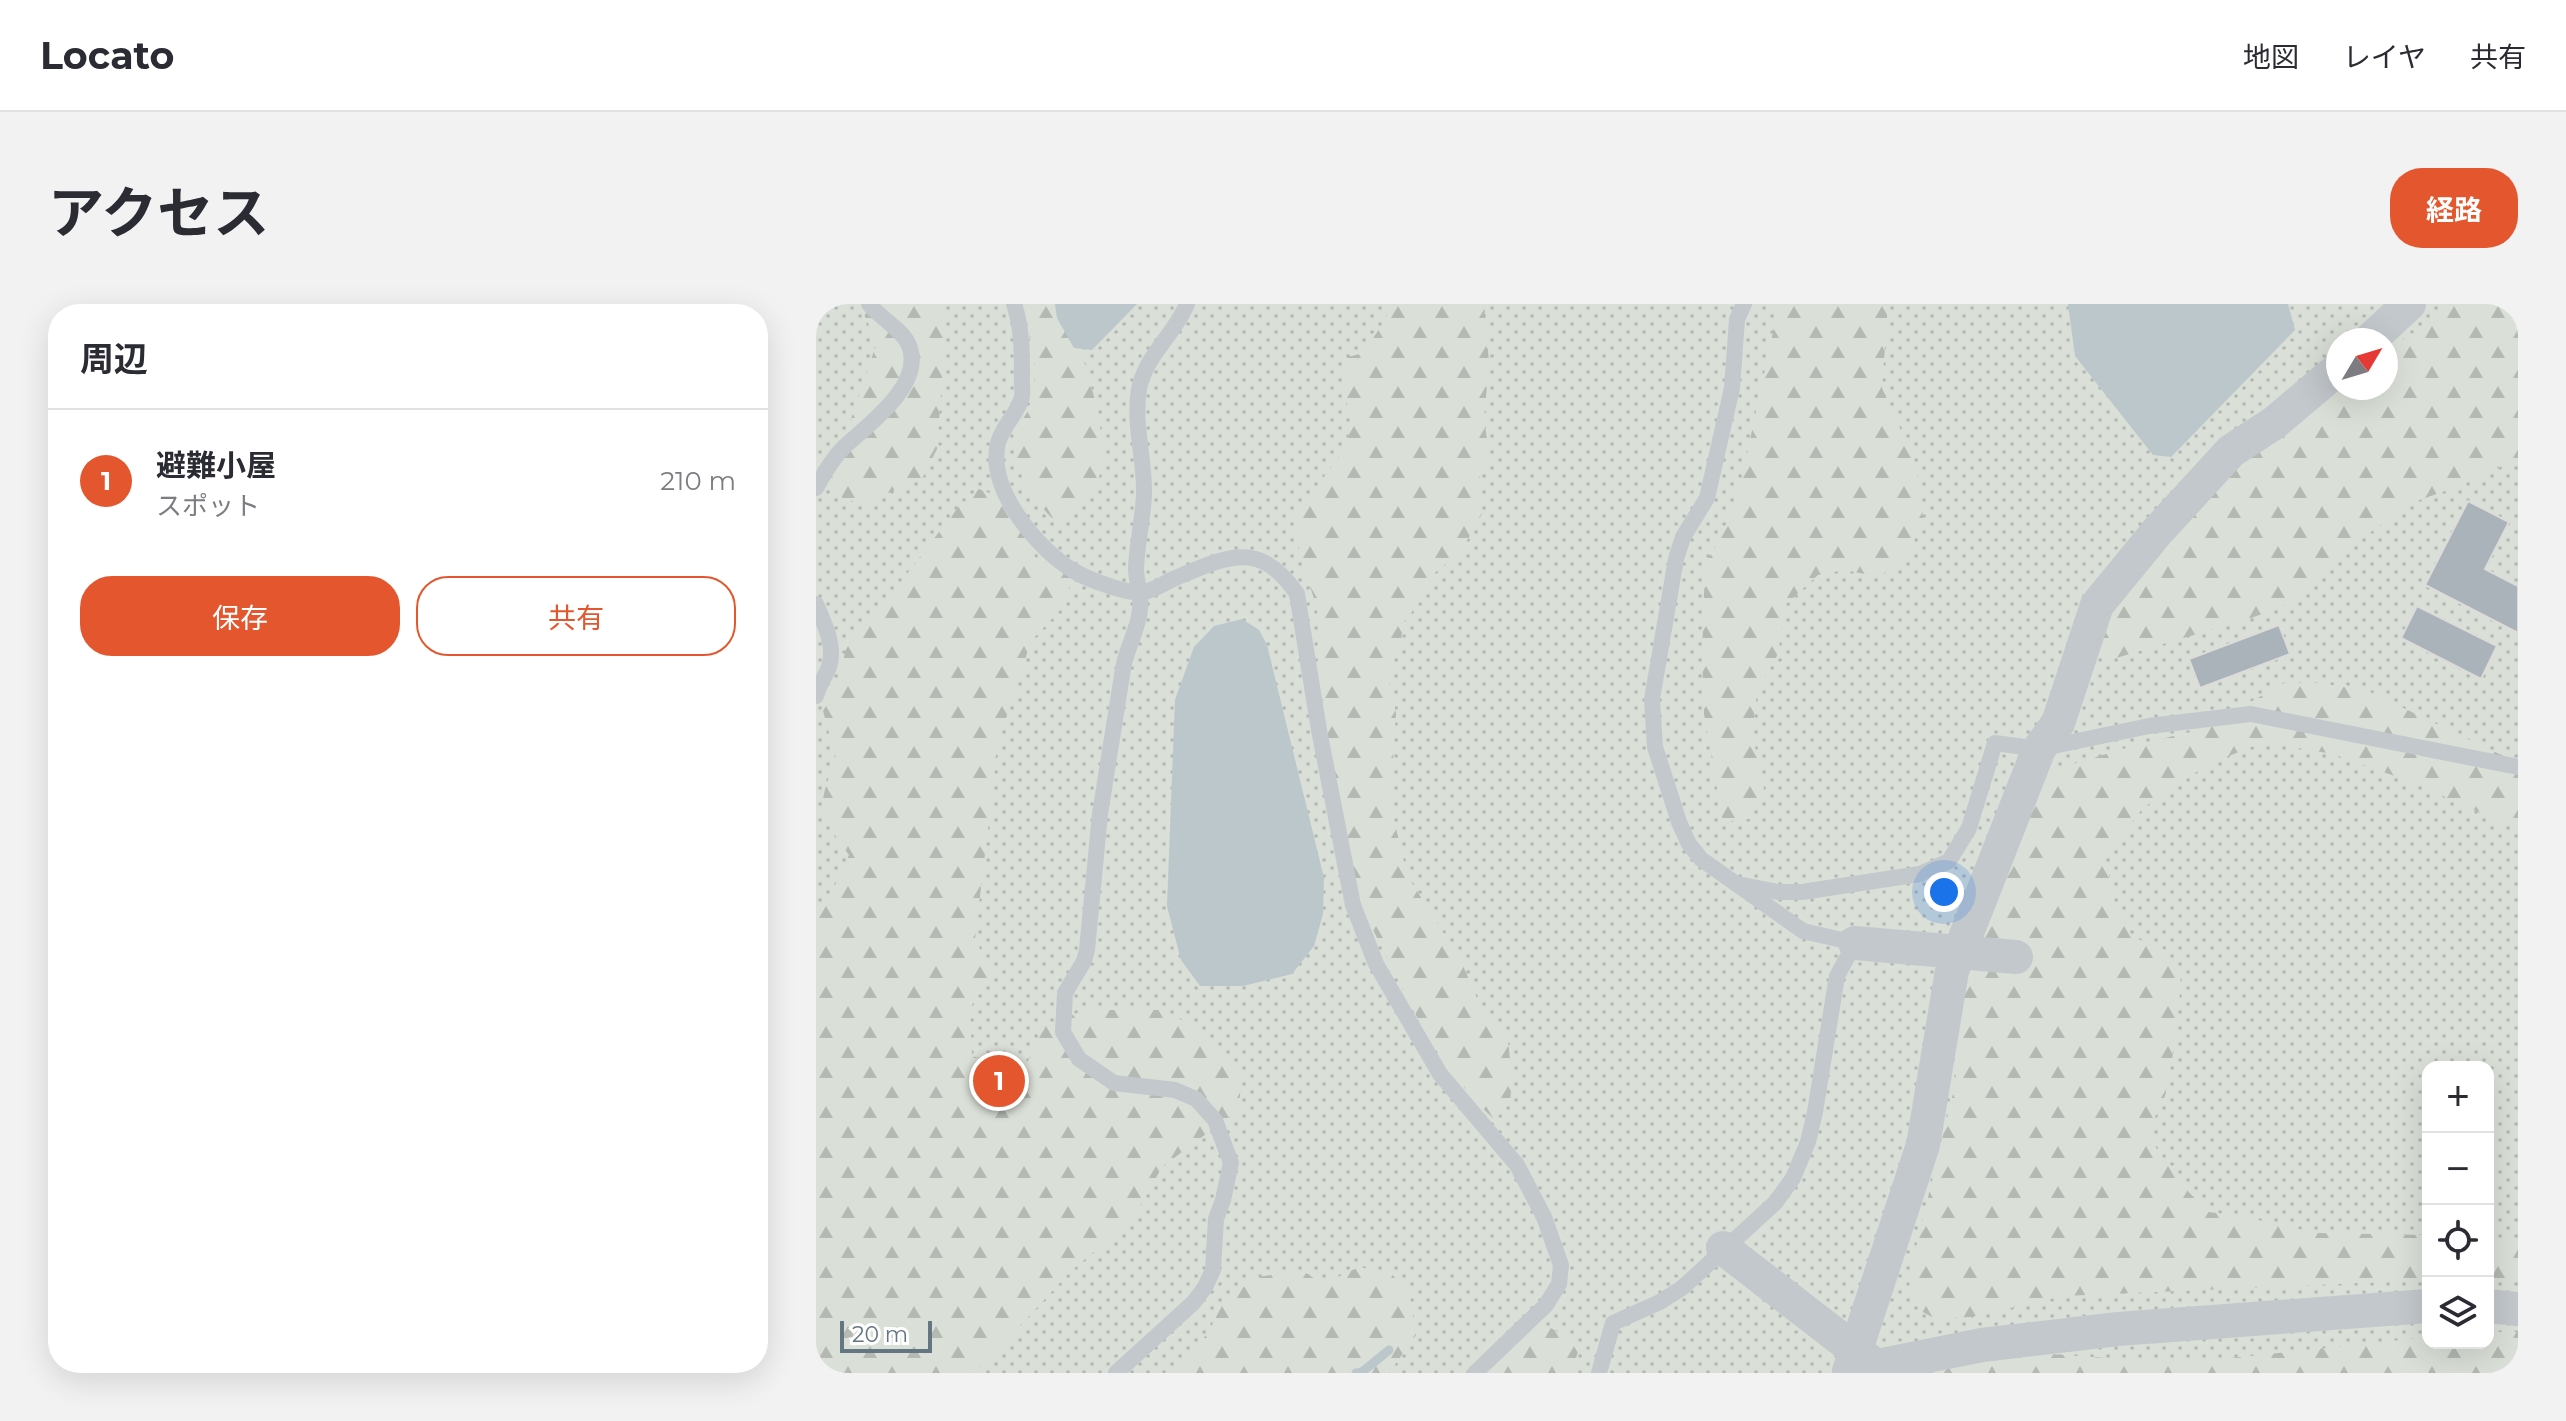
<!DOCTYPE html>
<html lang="ja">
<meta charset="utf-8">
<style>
:root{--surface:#fff;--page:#f2f2f3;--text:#2b2b33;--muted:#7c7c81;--line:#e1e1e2;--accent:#e4572e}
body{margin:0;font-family:Montserrat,"Noto Sans JP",sans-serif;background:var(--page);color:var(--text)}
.controls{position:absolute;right:24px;bottom:24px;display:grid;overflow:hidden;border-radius:16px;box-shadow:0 8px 32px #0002}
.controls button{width:72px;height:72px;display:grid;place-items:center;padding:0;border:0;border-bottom:2px solid var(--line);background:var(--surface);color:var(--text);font:40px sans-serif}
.compass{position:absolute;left:1510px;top:24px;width:72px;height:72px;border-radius:50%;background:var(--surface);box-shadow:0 8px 32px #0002;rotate:52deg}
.scale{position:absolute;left:24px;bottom:20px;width:92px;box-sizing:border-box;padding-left:8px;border:4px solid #657683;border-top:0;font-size:22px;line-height:28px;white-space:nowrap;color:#657683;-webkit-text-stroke:6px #fff;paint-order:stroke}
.you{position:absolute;left:1128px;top:588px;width:28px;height:28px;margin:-20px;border:6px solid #fff;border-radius:50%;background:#1a73e8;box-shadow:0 0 0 12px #1a73e833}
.badge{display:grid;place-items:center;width:52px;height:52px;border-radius:50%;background:var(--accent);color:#fff;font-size:26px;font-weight:700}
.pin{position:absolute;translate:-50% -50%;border:4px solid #fff;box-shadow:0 2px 8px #0006}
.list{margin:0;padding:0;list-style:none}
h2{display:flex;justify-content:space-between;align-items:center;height:104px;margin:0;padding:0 32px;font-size:34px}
h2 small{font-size:26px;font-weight:400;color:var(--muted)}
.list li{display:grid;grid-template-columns:52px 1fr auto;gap:24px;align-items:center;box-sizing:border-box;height:144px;padding:0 32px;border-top:2px solid var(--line)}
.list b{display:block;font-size:30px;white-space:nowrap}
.list p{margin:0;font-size:26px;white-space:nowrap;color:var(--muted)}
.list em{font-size:26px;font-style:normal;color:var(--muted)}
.actions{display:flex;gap:16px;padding:24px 32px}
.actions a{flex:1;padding:18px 0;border:2px solid var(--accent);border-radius:32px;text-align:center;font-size:28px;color:var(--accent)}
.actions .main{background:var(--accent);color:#fff}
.icon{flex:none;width:44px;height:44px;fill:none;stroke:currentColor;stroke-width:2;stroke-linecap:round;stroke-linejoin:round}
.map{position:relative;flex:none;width:1702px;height:1069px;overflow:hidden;border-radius:32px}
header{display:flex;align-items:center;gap:48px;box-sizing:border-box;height:112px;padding:0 40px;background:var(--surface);border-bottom:2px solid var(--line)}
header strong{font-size:38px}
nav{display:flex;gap:44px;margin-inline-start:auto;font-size:28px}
.intro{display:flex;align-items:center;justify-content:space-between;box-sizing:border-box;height:192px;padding:0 48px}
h1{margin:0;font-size:56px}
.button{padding:20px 36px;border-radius:32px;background:var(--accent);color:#fff;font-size:28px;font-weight:700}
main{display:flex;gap:48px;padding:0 48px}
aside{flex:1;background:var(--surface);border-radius:32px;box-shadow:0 8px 32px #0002}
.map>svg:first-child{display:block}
.grass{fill:url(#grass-dots);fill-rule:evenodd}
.forest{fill:url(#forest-firs)}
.water{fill:#bbc7cb}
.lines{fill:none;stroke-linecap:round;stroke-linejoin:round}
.stream{stroke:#bbc7cb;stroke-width:9}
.building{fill:#aab3b9;stroke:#dcdcda;stroke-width:2}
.lane{stroke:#c3c8cc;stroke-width:16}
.street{stroke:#c3c8cc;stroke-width:34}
.street-bridge{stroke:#c3c8cc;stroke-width:34}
</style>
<header>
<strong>Locato</strong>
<nav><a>地図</a><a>レイヤ</a><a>共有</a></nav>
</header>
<div class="intro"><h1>アクセス</h1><a class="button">経路</a></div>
<main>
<aside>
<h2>周辺<small></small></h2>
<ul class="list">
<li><span class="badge">1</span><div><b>避難小屋</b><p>スポット</p></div><em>210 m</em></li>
</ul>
<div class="actions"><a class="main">保存</a><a>共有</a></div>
</aside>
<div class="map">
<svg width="1702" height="1069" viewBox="0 0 1702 1069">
<defs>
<pattern id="grass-dots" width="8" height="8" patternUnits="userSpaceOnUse" patternTransform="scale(2)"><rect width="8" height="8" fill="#dadfd7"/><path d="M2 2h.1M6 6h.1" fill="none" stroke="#b4b9b4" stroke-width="1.8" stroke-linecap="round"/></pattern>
<pattern id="forest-firs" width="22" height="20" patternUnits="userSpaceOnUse" patternTransform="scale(2)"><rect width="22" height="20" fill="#dadfd7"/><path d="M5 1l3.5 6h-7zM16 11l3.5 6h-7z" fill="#b4b9b4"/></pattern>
</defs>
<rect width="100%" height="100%" fill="#fafaf8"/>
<path class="grass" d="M0,0H1630L1702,64V1069H0ZM1522,36H1570V84H1522ZM1612,763H1672V1039H1612Z"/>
<g class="forest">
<polygon points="43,0 126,0 129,34 121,145 107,173 51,199 28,196 14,177 61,38"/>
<path d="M208,0H239L241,14L269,60L282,107L288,153L280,185L258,210L240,218C209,188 203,172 197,130L214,104L220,69Z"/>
<polygon points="573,0 668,0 673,58 668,116 673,148 664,172 666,210 644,249 616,271 607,294 587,319 585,337 572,373 580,409 574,499 591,571 645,657 666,706 692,736 696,775 694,799 679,816 662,800 628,759 604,719 544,600 509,425 501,304 485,254 477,215 532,140 534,114 527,81 532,53 547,49 570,15"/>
<polygon points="963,0 1072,0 1066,84 1100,160 1107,213 1092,253 1063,273 1029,266 1002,271 969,301 962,350 941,388 936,429 948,484 933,515 907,518 888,410 886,350 889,260 909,226 926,173"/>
<polygon points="1627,0 1702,0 1702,154 1646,181 1598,198 1532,244 1473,300 1435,314 1290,357 1281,334 1298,297 1427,156 1522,84 1570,84 1570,46 1624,12"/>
<path d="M163,185L181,192L202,220L219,253L255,273L251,299L215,337L182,439L159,635L176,669L154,704L156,752L208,767L227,722L270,706H344L379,722L427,768L422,806L346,863L317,915L255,967L178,1050L157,1069H0V608L18,583L33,551C1,507 0,506 20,455L6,403L24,371L30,344L80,284L143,202Z"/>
<polygon points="1468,379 1504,379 1552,387 1702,459 1702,526 1601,480 1517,450 1447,438 1391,461 1327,504 1289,553 1299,599 1317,634 1344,641 1365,666 1363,704 1357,725 1359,739 1349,792 1331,830 1364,879 1392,908 1425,912 1499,929 1612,931 1612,976 1247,992 1155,1013 1118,1014 1105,1007 1093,991 1094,968 1140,777 1137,718 1151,672 1227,469 1320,441 1387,425"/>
<polygon points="1672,935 1702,937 1702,978 1672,977"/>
<polygon points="543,963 575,969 594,992 600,1031 573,1069 349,1069 375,1052 394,1025 408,997 442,973 485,966 507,980"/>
<polygon points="731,1022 753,1034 762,1048 755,1069 669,1069 705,1036"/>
<polygon points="1672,1028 1702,1028 1702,1069 1115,1069 1204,1048 1304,1055 1406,1055 1612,1033 1612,1039 1672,1039"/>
</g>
<g class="water">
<polygon points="239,0 321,0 276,46 258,44 241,14"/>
<polygon points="1252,0 1472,0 1479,26 1355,153 1337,151 1259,52"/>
<polygon points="426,315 443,326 451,341 508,574 507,610 498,642 476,670 427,682 384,682 365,656 351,602 359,396 378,343 398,322"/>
</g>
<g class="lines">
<polyline class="stream" points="540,1069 546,1068 573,1046"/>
</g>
<g class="building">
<polygon points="1652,197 1693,218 1669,265 1702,282 1702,329 1609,281"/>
<polygon points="1601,302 1681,342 1665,375 1585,334"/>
<polygon points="1463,321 1474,350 1384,384 1373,355"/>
<polygon points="176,768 194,773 190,786 172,780"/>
</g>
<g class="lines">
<g class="lane">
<path d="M198,0C206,24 206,48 206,72C205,80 208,89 205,96C200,111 186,123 182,139C171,185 221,245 258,267C271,275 313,291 327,288C337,287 347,280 355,276C408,254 443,233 481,290L503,426L537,601L560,660L624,770L701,861L728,913L745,961L743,980L730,1001L659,1069"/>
<path d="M0,184C8,169 16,155 28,143C53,120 111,79 92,39C86,26 62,12 53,0"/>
<path d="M0,300C8,319 20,342 13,363C9,373 3,381 0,392"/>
<polyline points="922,580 962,588 986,588 1104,570 1133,557 1153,524 1179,439 1223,445 1333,422 1435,410 1702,463"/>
<path d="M300,1069L378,998L389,983L397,966L400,915L407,896L415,859L399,816L380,795L359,786L298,779L263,755L247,728L249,689L268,657L271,646L284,510L307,365C310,345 322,326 324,306C326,291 320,278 320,264C321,239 327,215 328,190C329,155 317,120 323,85C329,52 359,30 371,0"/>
<polyline points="783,1069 797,1019 844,998 866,984 959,899 977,874 992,838 999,808 1021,672 1039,639 987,627 885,555 873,540 863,518 839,443 836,395 860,255 867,233 891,194 916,84 921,15 928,0"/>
</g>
<g class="street">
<polyline points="1554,36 1593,0"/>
<polyline points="1672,1002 1702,1005"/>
<polyline points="1033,1067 1107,841 1136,667 1223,445 1242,419 1281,301 1340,229 1415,147 1458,119 1522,65"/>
<polyline points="1037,1067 1166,1041 1302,1025 1612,1002"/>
</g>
<g class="street-bridge">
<polyline points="1039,639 1200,653"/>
<polyline points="907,944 1069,1069"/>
</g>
</g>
</svg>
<div class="controls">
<button>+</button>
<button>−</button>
<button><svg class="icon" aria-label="locate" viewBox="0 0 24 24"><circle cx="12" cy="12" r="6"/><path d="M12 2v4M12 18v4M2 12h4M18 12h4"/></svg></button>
<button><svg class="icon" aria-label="layers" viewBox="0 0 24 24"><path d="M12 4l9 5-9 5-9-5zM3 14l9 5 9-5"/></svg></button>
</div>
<svg class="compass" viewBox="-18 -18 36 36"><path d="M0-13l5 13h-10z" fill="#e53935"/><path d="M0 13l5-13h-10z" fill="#7c7c81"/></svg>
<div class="scale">20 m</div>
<div class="you"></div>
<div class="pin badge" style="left:183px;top:777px">1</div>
</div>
</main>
